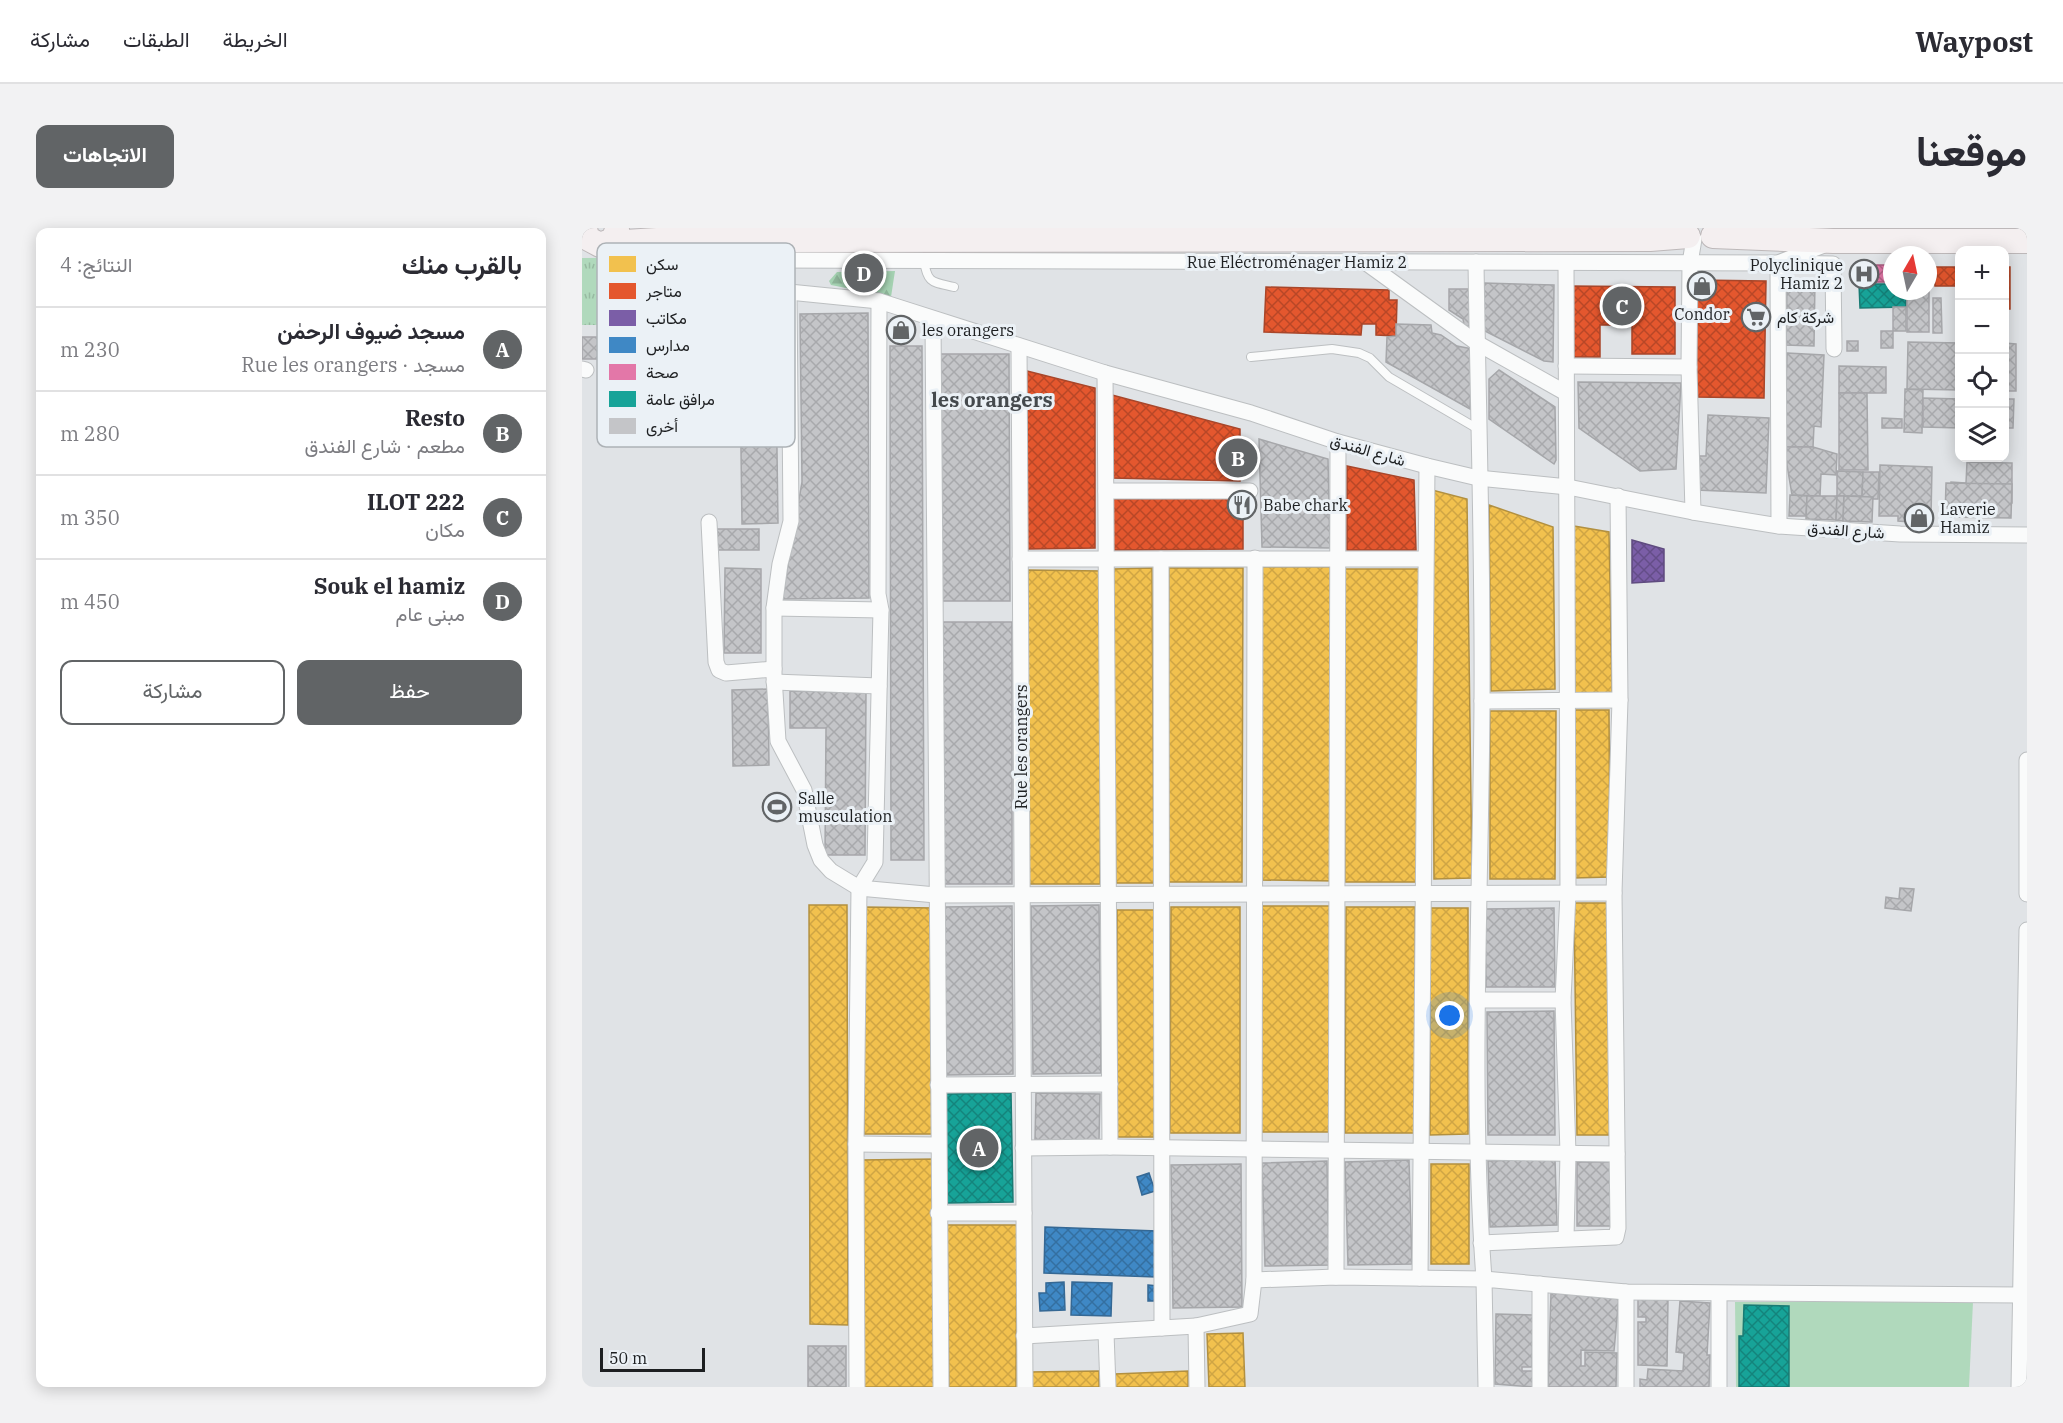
<!DOCTYPE html>
<html lang="ar">
<meta charset="utf-8">
<style>
:root{--surface:#fff;--page:#f2f2f3;--text:#2b2b33;--muted:#7c7c81;--line:#e1e1e2;--accent:#616466}
body{margin:0;font-family:"IBM Plex Serif",Vazirmatn,serif;background:var(--page);color:var(--text);direction:rtl}
.controls{position:absolute;right:18px;top:18px;display:grid;overflow:hidden;border-radius:12px;box-shadow:0 3px 15px #0003}
.controls button{width:54px;height:54px;display:grid;place-items:center;padding:0;border:0;border-bottom:2px solid var(--line);background:var(--surface);color:var(--text);font:30px sans-serif}
.compass{position:absolute;left:1301px;top:18px;width:54px;height:54px;border-radius:50%;background:var(--surface);box-shadow:0 3px 15px #0003;rotate:9deg}
.scale{position:absolute;left:18px;bottom:15px;width:105px;box-sizing:border-box;padding-left:6px;border:3px solid #1d1f21;border-top:0;font-size:16px;line-height:21px;white-space:nowrap;color:#1d1f21;-webkit-text-stroke:4px #ebf1f6;paint-order:stroke}
.you{position:absolute;left:868px;top:788px;width:21px;height:21px;margin:-15px;border:4px solid #fff;border-radius:50%;background:#1a73e8;box-shadow:0 0 0 9px #1a73e833}
.badge{display:grid;place-items:center;width:39px;height:39px;border-radius:50%;background:var(--accent);color:#fff;font-size:20px;font-weight:700}
.pin{position:absolute;translate:-50% -50%;border:3px solid #fff;box-shadow:0 2px 6px #0006}
.list{margin:0;padding:0;list-style:none}
h2{display:flex;justify-content:space-between;align-items:center;height:78px;margin:0;padding:0 24px;font-size:26px}
h2 small{font-size:20px;font-weight:400;color:var(--muted)}
.list li{display:grid;grid-template-columns:39px 1fr auto;gap:18px;align-items:center;box-sizing:border-box;height:84px;padding:0 24px;border-top:2px solid var(--line)}
.list b{display:block;font-size:22px;white-space:nowrap}
.list p{margin:0;font-size:20px;white-space:nowrap;color:var(--muted)}
.list em{font-size:20px;font-style:normal;color:var(--muted)}
.actions{display:flex;gap:12px;padding:18px 24px}
.actions a{flex:1;padding:14px 0;border:2px solid var(--accent);border-radius:12px;text-align:center;font-size:21px;color:var(--accent)}
.actions .main{background:var(--accent);color:#fff}
.icon{flex:none;width:33px;height:33px;fill:none;stroke:currentColor;stroke-width:2;stroke-linecap:round;stroke-linejoin:round}
.map{position:relative;flex:none;width:1445px;height:1159px;overflow:hidden;direction:ltr;border-radius:12px}
header{display:flex;align-items:center;gap:36px;box-sizing:border-box;height:84px;padding:0 30px;background:var(--surface);border-bottom:2px solid var(--line)}
header strong{font-size:28px}
nav{display:flex;gap:33px;margin-inline-start:auto;font-size:21px}
.intro{display:flex;align-items:center;justify-content:space-between;box-sizing:border-box;height:144px;padding:0 36px}
h1{margin:0;font-size:42px}
.button{padding:15px 27px;border-radius:12px;background:var(--accent);color:#fff;font-size:21px;font-weight:700}
main{display:flex;gap:36px;padding:0 36px}
aside{flex:1;background:var(--surface);border-radius:12px;box-shadow:0 3px 15px #0003}
.map>svg:first-child{display:block}
.grass{fill:url(#grass-tufts)}
.forest{fill:url(#forest-firs)}
.park{fill:#b0d9bc}
.homes{fill:url(#homes-cross-hatch);stroke:#b29040;stroke-width:1.5}
.shops{fill:url(#shops-cross-hatch);stroke:#a8462a;stroke-width:1.5}
.offices{fill:url(#offices-cross-hatch);stroke:#5f4b7f;stroke-width:1.5}
.schools{fill:url(#schools-cross-hatch);stroke:#356894;stroke-width:1.5}
.health{fill:url(#health-cross-hatch);stroke:#a85d80;stroke-width:1.5}
.public{fill:url(#public-cross-hatch);stroke:#197b74;stroke-width:1.5}
.building{fill:url(#building-cross-hatch);stroke:#a6a7aa;stroke-width:1.5}
.lines{fill:none;stroke-linecap:round;stroke-linejoin:round}
.service-casing{stroke:#bcbfc1;stroke-width:10}
.minor-casing{stroke:#bcbfc1;stroke-width:17}
.trunk-casing{stroke:#bdb8b9;stroke-width:26}
.service{stroke:#fafbfb;stroke-width:8}
.minor{stroke:#fafbfb;stroke-width:15}
.trunk{stroke:#f4eff0;stroke-width:24}
.labels{text-anchor:middle;stroke-width:6;stroke-linejoin:round;paint-order:stroke}
.street-label{font-size:16px;fill:#1d1f21;stroke:#ebf1f6}
.poi-label{font-size:16px;fill:#1d1f21;stroke:#ebf1f6;text-anchor:start}
.quarter-label{font-size:20px;font-weight:bold;fill:#44494d;stroke:#ebf1f6}
.key{fill:#ebf1f6;stroke:#adb2b6;stroke-width:1.5}
.key-label{font-size:16px;fill:#1d1f21}
</style>
<header>
<strong>Waypost</strong>
<nav><a>الخريطة</a><a>الطبقات</a><a>مشاركة</a></nav>
</header>
<div class="intro"><h1>موقعنا</h1><a class="button">الاتجاهات</a></div>
<main>
<div class="map">
<svg width="1445" height="1159" viewBox="0 0 1445 1159">
<defs>
<pattern id="grass-tufts" width="24" height="20" patternUnits="userSpaceOnUse" patternTransform="scale(1.5)"><rect width="24" height="20" fill="#b0d9bc"/><path d="M3 7l-1-3M5 7V3M7 7l1-3M15 17l-1-3M17 17v-4M19 17l1-3" fill="none" stroke="#97baa1"/></pattern>
<pattern id="forest-firs" width="22" height="20" patternUnits="userSpaceOnUse" patternTransform="scale(1.5)"><rect width="22" height="20" fill="#a4d1b1"/><path d="M5 1l3.5 6h-7zM16 11l3.5 6h-7z" fill="#8db398"/></pattern>
<pattern id="homes-cross-hatch" width="8" height="8" patternUnits="userSpaceOnUse" patternTransform="scale(1.5)"><rect width="8" height="8" fill="#f2c14e"/><path d="M0 0l8 8M0 8l8-8" fill="none" stroke="#cfa544"/></pattern>
<pattern id="shops-cross-hatch" width="8" height="8" patternUnits="userSpaceOnUse" patternTransform="scale(1.5)"><rect width="8" height="8" fill="#e4572e"/><path d="M0 0l8 8M0 8l8-8" fill="none" stroke="#b84727"/></pattern>
<pattern id="offices-cross-hatch" width="8" height="8" patternUnits="userSpaceOnUse" patternTransform="scale(1.5)"><rect width="8" height="8" fill="#7b5ea7"/><path d="M0 0l8 8M0 8l8-8" fill="none" stroke="#644d88"/></pattern>
<pattern id="schools-cross-hatch" width="8" height="8" patternUnits="userSpaceOnUse" patternTransform="scale(1.5)"><rect width="8" height="8" fill="#3f88c5"/><path d="M0 0l8 8M0 8l8-8" fill="none" stroke="#346fa0"/></pattern>
<pattern id="health-cross-hatch" width="8" height="8" patternUnits="userSpaceOnUse" patternTransform="scale(1.5)"><rect width="8" height="8" fill="#e377a8"/><path d="M0 0l8 8M0 8l8-8" fill="none" stroke="#b76188"/></pattern>
<pattern id="public-cross-hatch" width="8" height="8" patternUnits="userSpaceOnUse" patternTransform="scale(1.5)"><rect width="8" height="8" fill="#17a398"/><path d="M0 0l8 8M0 8l8-8" fill="none" stroke="#14847c"/></pattern>
<pattern id="building-cross-hatch" width="8" height="8" patternUnits="userSpaceOnUse" patternTransform="scale(1.5)"><rect width="8" height="8" fill="#c4c5c8"/><path d="M0 0l8 8M0 8l8-8" fill="none" stroke="#a8a9ac"/></pattern>
</defs>
<rect width="100%" height="100%" fill="#e0e3e6"/>
<polygon class="grass" points="134,29 136,209 29,210 30,97 0,97 0,30"/>
<polygon class="forest" points="313,43 309,69 249,57 247,53 255,44"/>
<polygon class="park" points="1153,1074 1391,1074 1387,1159 1154,1159"/>
<g class="homes">
<polygon points="850,262 885,271 890,650 852,651"/>
<polygon points="907,277 971,299 973,461 909,463"/>
<polygon points="992,298 1027,304 1030,465 993,465"/>
<polygon points="680,339 754,339 753,653 679,652"/>
<polygon points="570,340 572,655 534,655 531,341"/>
<polygon points="587,340 661,340 660,654 586,654"/>
<polygon points="763,341 837,341 836,654 763,654"/>
<polygon points="446,342 519,343 518,656 445,656"/>
<polygon points="990,482 1027,482 1028,649 991,650"/>
<polygon points="908,483 974,483 973,651 908,651"/>
<polygon points="992,675 1026,675 1028,907 995,907"/>
<polygon points="227,677 265,677 266,1097 228,1096"/>
<polygon points="680,678 749,678 749,904 679,904"/>
<polygon points="282,679 352,680 351,906 282,906"/>
<polygon points="589,679 658,679 658,905 588,905"/>
<polygon points="764,679 833,679 833,905 763,905"/>
<polygon points="848,680 886,680 886,906 848,907"/>
<rect x="535" y="682" width="38" height="227"/>
<polygon points="353,931 356,1159 281,1159 278,932"/>
<rect x="849" y="936" width="38" height="100"/>
<polygon points="365,997 435,997 434,1159 367,1159"/>
<polygon points="661,1105 663,1159 627,1159 625,1106"/>
<polygon points="517,1143 517,1159 448,1159 447,1144"/>
<polygon points="606,1143 606,1159 533,1159 533,1146"/>
</g>
<g class="shops">
<polygon points="1352,39 1378,39 1378,58 1353,58"/>
<rect x="1422" y="39" width="6" height="42"/>
<polygon points="1115,52 1184,53 1182,170 1114,169"/>
<polygon points="987,58 1093,59 1093,126 1050,126 1050,97 1018,97 1018,129 987,129"/>
<polygon points="684,59 807,62 807,72 815,72 814,108 794,107 794,96 780,96 779,107 682,104"/>
<polygon points="445,143 513,160 513,320 445,321"/>
<polygon points="530,167 658,201 658,253 530,250"/>
<polygon points="765,238 832,252 834,322 765,322"/>
<polygon points="661,270 661,321 530,322 530,271"/>
</g>
<polygon class="offices" points="1050,312 1082,321 1082,353 1050,355"/>
<g class="schools">
<polygon points="567,945 573,963 560,967 555,949"/>
<polygon points="463,999 575,1003 574,1049 462,1045"/>
<polygon points="482,1054 483,1082 458,1083 457,1065 464,1065 464,1055"/>
<polygon points="490,1054 530,1055 529,1088 489,1087"/>
<polygon points="566,1057 576,1058 575,1073 566,1073"/>
</g>
<polygon class="health" points="1276,37 1304,37 1303,54 1276,54"/>
<g class="public">
<polygon points="1305,37 1310,37 1310,63 1324,63 1324,79 1278,80 1277,56 1305,56"/>
<polygon points="429,865 431,974 365,975 363,866"/>
<polygon points="1162,1077 1207,1078 1207,1159 1157,1159 1157,1108 1161,1108"/>
</g>
<g class="building">
<polygon points="1347,46 1347,104 1325,104 1325,63 1346,63"/>
<polygon points="1205,53 1233,53 1232,118 1204,117"/>
<polygon points="902,55 972,57 971,134 962,133 901,102"/>
<polygon points="867,61 890,61 890,102 883,103 881,91 867,82"/>
<polygon points="1351,70 1359,70 1360,105 1351,105"/>
<polygon points="193,78 196,295 160,296 158,148 140,148 139,79"/>
<rect x="1311" y="79" width="13" height="24"/>
<polygon points="286,85 287,370 200,371 220,254 218,86"/>
<rect x="1422" y="89" width="3" height="17"/>
<polygon points="814,96 849,97 850,105 859,107 875,118 891,121 888,181 804,134 805,109 814,108"/>
<rect x="1299" y="103" width="12" height="17"/>
<polygon points="0,109 28,109 27,131 0,131"/>
<rect x="1265" y="113" width="11" height="10"/>
<polygon points="1326,114 1378,115 1378,162 1325,161"/>
<polygon points="1422,115 1434,116 1434,163 1422,163"/>
<polygon points="308,118 340,118 342,632 309,632"/>
<polygon points="1205,125 1242,127 1239,199 1232,198 1231,219 1202,219"/>
<polygon points="358,126 427,126 428,373 360,373"/>
<polygon points="1257,138 1304,139 1304,165 1257,165"/>
<polygon points="917,142 973,179 974,232 972,236 907,191 907,151"/>
<polygon points="996,154 1099,155 1094,241 1058,243 997,200"/>
<polygon points="1323,161 1341,162 1340,205 1322,204"/>
<polygon points="1257,165 1285,165 1286,242 1257,242"/>
<polygon points="1341,170 1378,171 1378,200 1341,199"/>
<polygon points="1422,171 1432,171 1431,200 1422,200"/>
<polygon points="1126,187 1187,190 1184,265 1114,262 1116,228 1124,228"/>
<polygon points="1300,190 1320,191 1320,200 1300,200"/>
<polygon points="677,211 746,231 748,320 680,319"/>
<polygon points="1202,219 1231,219 1255,226 1254,247 1239,246 1238,268 1210,267"/>
<polygon points="1385,234 1430,235 1430,275 1414,275 1414,285 1368,284 1369,254 1384,255"/>
<polygon points="1298,237 1350,239 1349,290 1329,289 1328,294 1316,293 1316,288 1297,288"/>
<polygon points="1255,243 1281,244 1280,268 1255,268"/>
<polygon points="1281,244 1297,244 1296,271 1280,271"/>
<polygon points="1364,255 1430,256 1429,290 1363,289"/>
<polygon points="1208,267 1225,268 1224,288 1207,288"/>
<polygon points="1225,268 1255,268 1254,292 1224,291"/>
<polygon points="1255,268 1262,268 1261,293 1254,292"/>
<polygon points="1262,268 1291,269 1290,294 1261,293"/>
<rect x="130" y="301" width="47" height="21"/>
<polygon points="143,340 179,341 179,425 142,425"/>
<polygon points="361,394 430,394 430,656 362,656"/>
<polygon points="186,461 187,537 151,538 150,462"/>
<polygon points="208,463 284,464 283,627 243,627 244,500 208,500"/>
<polygon points="1318,660 1332,661 1329,683 1303,680 1304,669 1317,671"/>
<polygon points="517,677 519,845 451,846 449,678"/>
<polygon points="430,678 431,846 363,847 362,679"/>
<polygon points="972,680 973,759 904,759 903,681"/>
<polygon points="972,783 973,907 906,907 905,784"/>
<polygon points="454,865 518,866 517,913 453,912"/>
<polygon points="973,931 975,997 908,999 906,933"/>
<polygon points="827,932 830,1036 766,1037 763,934"/>
<polygon points="745,933 747,1037 683,1038 680,935"/>
<rect x="995" y="934" width="34" height="64"/>
<polygon points="659,936 660,1079 591,1080 589,937"/>
<polygon points="969,1065 1037,1068 1032,1123 999,1122 999,1138 1003,1138 1003,1124 1035,1125 1034,1159 966,1159"/>
<polygon points="1056,1071 1086,1071 1085,1138 1056,1137 1056,1094 1064,1094 1064,1089 1056,1089"/>
<polygon points="1098,1073 1128,1075 1125,1127 1128,1127 1127,1159 1058,1159 1058,1151 1065,1152 1066,1141 1101,1143 1102,1125 1094,1124"/>
<polygon points="914,1086 951,1087 950,1139 940,1139 940,1143 951,1143 951,1159 913,1156"/>
<rect x="226" y="1118" width="38" height="41"/>
</g>
<g class="lines">
<g class="service-casing">
<g id="service">
<path d="M342,32C345,56 351,54 372,59"/>
<polyline points="669,129 750,121 777,125 788,130 807,149 896,201"/>
</g>
</g>
<g class="minor-casing">
<g id="minor">
<polyline points="166,13 175,32 207,64 297,73 523,145 669,185 756,214 845,238 896,250 986,259 1111,284 1197,298 1318,306 1445,307"/>
<polyline points="175,32 1196,35 1242,17"/>
<polyline points="783,34 895,115 984,165"/>
<polyline points="207,64 209,293 198,336 192,380 192,448 196,513 222,562 233,617 239,632 249,643 277,660 354,667 1032,665"/>
<polyline points="351,91 359,1159"/>
<polyline points="437,118 443,1159"/>
<polyline points="984,138 1107,139"/>
<polyline points="0,141 4,142"/>
<polyline points="524,263 668,263"/>
<polyline points="1111,284 1107,139 1108,35 1112,11"/>
<polyline points="127,294 134,434 137,442 144,445 192,441"/>
<polyline points="1197,298 1196,35 1251,36 1252,121"/>
<polyline points="438,331 843,331"/>
<polyline points="579,331 580,1100"/>
<polyline points="192,380 299,382"/>
<polyline points="192,454 297,458"/>
<polyline points="900,473 1038,472"/>
<polyline points="1445,532 1445,666"/>
<polyline points="896,772 981,772"/>
<polyline points="356,857 528,856"/>
<polyline points="274,916 356,917"/>
<polyline points="528,919 1035,926"/>
<polyline points="441,920 528,919 523,145"/>
<polyline points="356,985 442,985"/>
<polyline points="984,1010 986,925 981,772 986,665 984,35"/>
<polyline points="899,1015 1034,1009 1036,1000 1032,665 1038,472 1036,268"/>
<polyline points="754,1049 756,214"/>
<polyline points="838,1050 845,238"/>
<polyline points="672,1052 673,330"/>
<polyline points="958,1056 958,1159"/>
<polyline points="1137,1066 1137,1159"/>
<polyline points="524,1105 526,1159"/>
<polyline points="442,1108 614,1098"/>
<polyline points="275,1159 274,916 277,660 293,634 299,382 296,366 297,73"/>
<path d="M615,1159L614,1098L668,1086L672,1052L754,1049L902,1051C888,859 899,666 900,474C901,328 896,181 894,34"/>
<polyline points="904,1159 902,1051 1044,1064 1438,1067"/>
<polyline points="1044,1159 1044,1064"/>
<polyline points="1437,1159 1445,702"/>
</g>
</g>
<g class="trunk-casing">
<g id="trunk">
<polyline points="3,0 5,10 18,17 31,12 35,2"/>
<polyline points="1131,8 1251,13 1445,13"/>
<polyline points="28,15 75,12 1068,11 1106,8"/>
</g>
</g>
<use href="#service" class="service"/>
<use href="#minor" class="minor"/>
<use href="#trunk" class="trunk"/>
</g>
<defs>
<g id="hospital-ring" transform="scale(1.5)"><circle r="9.5" fill="#ebf1f6" stroke="#616466" stroke-width="1.5"/><path d="M-5-5h3v3.5h4V-5h3V5h-3V1.5h-4V5h-3Z" fill="#616466"/></g>
<g id="shop-ring" transform="scale(1.5)"><circle r="9.5" fill="#ebf1f6" stroke="#616466" stroke-width="1.5"/><path d="M-5-2.5h2.3a2.7 3.5 0 0 1 5.4 0H5L5.5 6h-11ZM-1.5-2.5h3a1.5 2.3 0 0 0-3 0Z" fill="#616466"/></g>
<g id="supermarket-ring" transform="scale(1.5)"><circle r="9.5" fill="#ebf1f6" stroke="#616466" stroke-width="1.5"/><path d="M-6-5.5h2.5l.6 2H6L4.5 2H-2.5L-4.4-4H-6ZM-1.5 3.2a1.3 1.3 0 1 0 .1 0ZM3 3.2a1.3 1.3 0 1 0 .1 0Z" fill="#616466"/></g>
<g id="restaurant-ring" transform="scale(1.5)"><circle r="9.5" fill="#ebf1f6" stroke="#616466" stroke-width="1.5"/><path d="M-5-6h1v4h1v-4h1v4h1v-4h1v5L-1.5 .5V6h-2V.5L-5-1ZM5-6V6H3V1.5H1.5Q1.5-4 5-6Z" fill="#616466"/></g>
<g id="stadium-ring" transform="scale(1.5)"><circle r="9.5" fill="#ebf1f6" stroke="#616466" stroke-width="1.5"/><path d="M0-5a6.5 5 0 1 0 0 10a6.5 5 0 1 0 0-10ZM-3.5-1.8h7v3.6h-7Z" fill="#616466"/></g>
</defs>
<g fill-rule="evenodd">
<use href="#hospital-ring" x="1282" y="46"/>
<use href="#shop-ring" x="1120" y="58"/>
<use href="#supermarket-ring" x="1174" y="89"/>
<use href="#shop-ring" x="319" y="102"/>
<use href="#restaurant-ring" x="660" y="277"/>
<use href="#shop-ring" x="1337" y="290"/>
<use href="#stadium-ring" x="195" y="579"/>
</g>
<g class="labels">
<g class="street-label">
<text x="715" y="40">Rue Eléctroménager Hamiz 2</text>
<text transform="translate(786 222) rotate(16)" y="6">شارع الفندق</text>
<text transform="translate(1264 302) rotate(4)" y="6">شارع الفندق</text>
<text transform="translate(439 519) rotate(-90)" y="6">Rue les orangers</text>
</g>
<g class="poi-label">
<text x="1261" y="43" text-anchor="end">Polyclinique<tspan x="1261" dy="18">Hamiz 2</tspan></text>
<text x="1120" y="92" text-anchor="middle">Condor</text>
<text x="1195" y="95">شركة كام</text>
<text x="340" y="108">les orangers</text>
<text x="681" y="283">Babe chark</text>
<text x="1358" y="287">Laverie<tspan x="1358" dy="18">Hamiz</tspan></text>
<text x="216" y="576">Salle<tspan x="216" dy="18">musculation</tspan></text>
</g>
<g class="quarter-label">
<text x="410" y="179">les orangers</text>
</g>
</g>
<rect x="15" y="15" width="198" height="204" rx="9" class="key"/>
<rect x="27" y="28" width="27" height="16" fill="#f2c14e"/>
<rect x="27" y="55" width="27" height="16" fill="#e4572e"/>
<rect x="27" y="82" width="27" height="16" fill="#7b5ea7"/>
<rect x="27" y="109" width="27" height="16" fill="#3f88c5"/>
<rect x="27" y="136" width="27" height="16" fill="#e377a8"/>
<rect x="27" y="163" width="27" height="16" fill="#17a398"/>
<rect x="27" y="190" width="27" height="16" fill="#c4c5c8"/>
<g class="key-label">
<text x="64" y="42">سكن</text>
<text x="64" y="69">متاجر</text>
<text x="64" y="96">مكاتب</text>
<text x="64" y="123">مدارس</text>
<text x="64" y="150">صحة</text>
<text x="64" y="177">مرافق عامة</text>
<text x="64" y="204">أخرى</text>
</g>
</svg>
<div class="controls">
<button>+</button>
<button>−</button>
<button><svg class="icon" aria-label="locate" viewBox="0 0 24 24"><circle cx="12" cy="12" r="6"/><path d="M12 2v4M12 18v4M2 12h4M18 12h4"/></svg></button>
<button><svg class="icon" aria-label="layers" viewBox="0 0 24 24"><path d="M12 4l9 5-9 5-9-5zM3 14l9 5 9-5"/></svg></button>
</div>
<svg class="compass" viewBox="-18 -18 36 36"><path d="M0-13l5 13h-10z" fill="#e53935"/><path d="M0 13l5-13h-10z" fill="#7c7c81"/></svg>
<div class="scale">50 m</div>
<div class="you"></div>
<div class="pin badge" style="left:397px;top:920px">A</div>
<div class="pin badge" style="left:656px;top:230px">B</div>
<div class="pin badge" style="left:1040px;top:78px">C</div>
<div class="pin badge" style="left:282px;top:45px">D</div>
</div>
<aside>
<h2>بالقرب منك<small>النتائج: 4</small></h2>
<ul class="list">
<li><span class="badge">A</span><div><b>مسجد ضيوف الرحمٰن</b><p>مسجد · Rue les orangers</p></div><em>230 m</em></li>
<li><span class="badge">B</span><div><b>Resto</b><p>مطعم · شارع الفندق</p></div><em>280 m</em></li>
<li><span class="badge">C</span><div><b>ILOT 222</b><p>مكان</p></div><em>350 m</em></li>
<li><span class="badge">D</span><div><b>Souk el hamiz</b><p>مبنى عام</p></div><em>450 m</em></li>
</ul>
<div class="actions"><a class="main">حفظ</a><a>مشاركة</a></div>
</aside>
</main>
